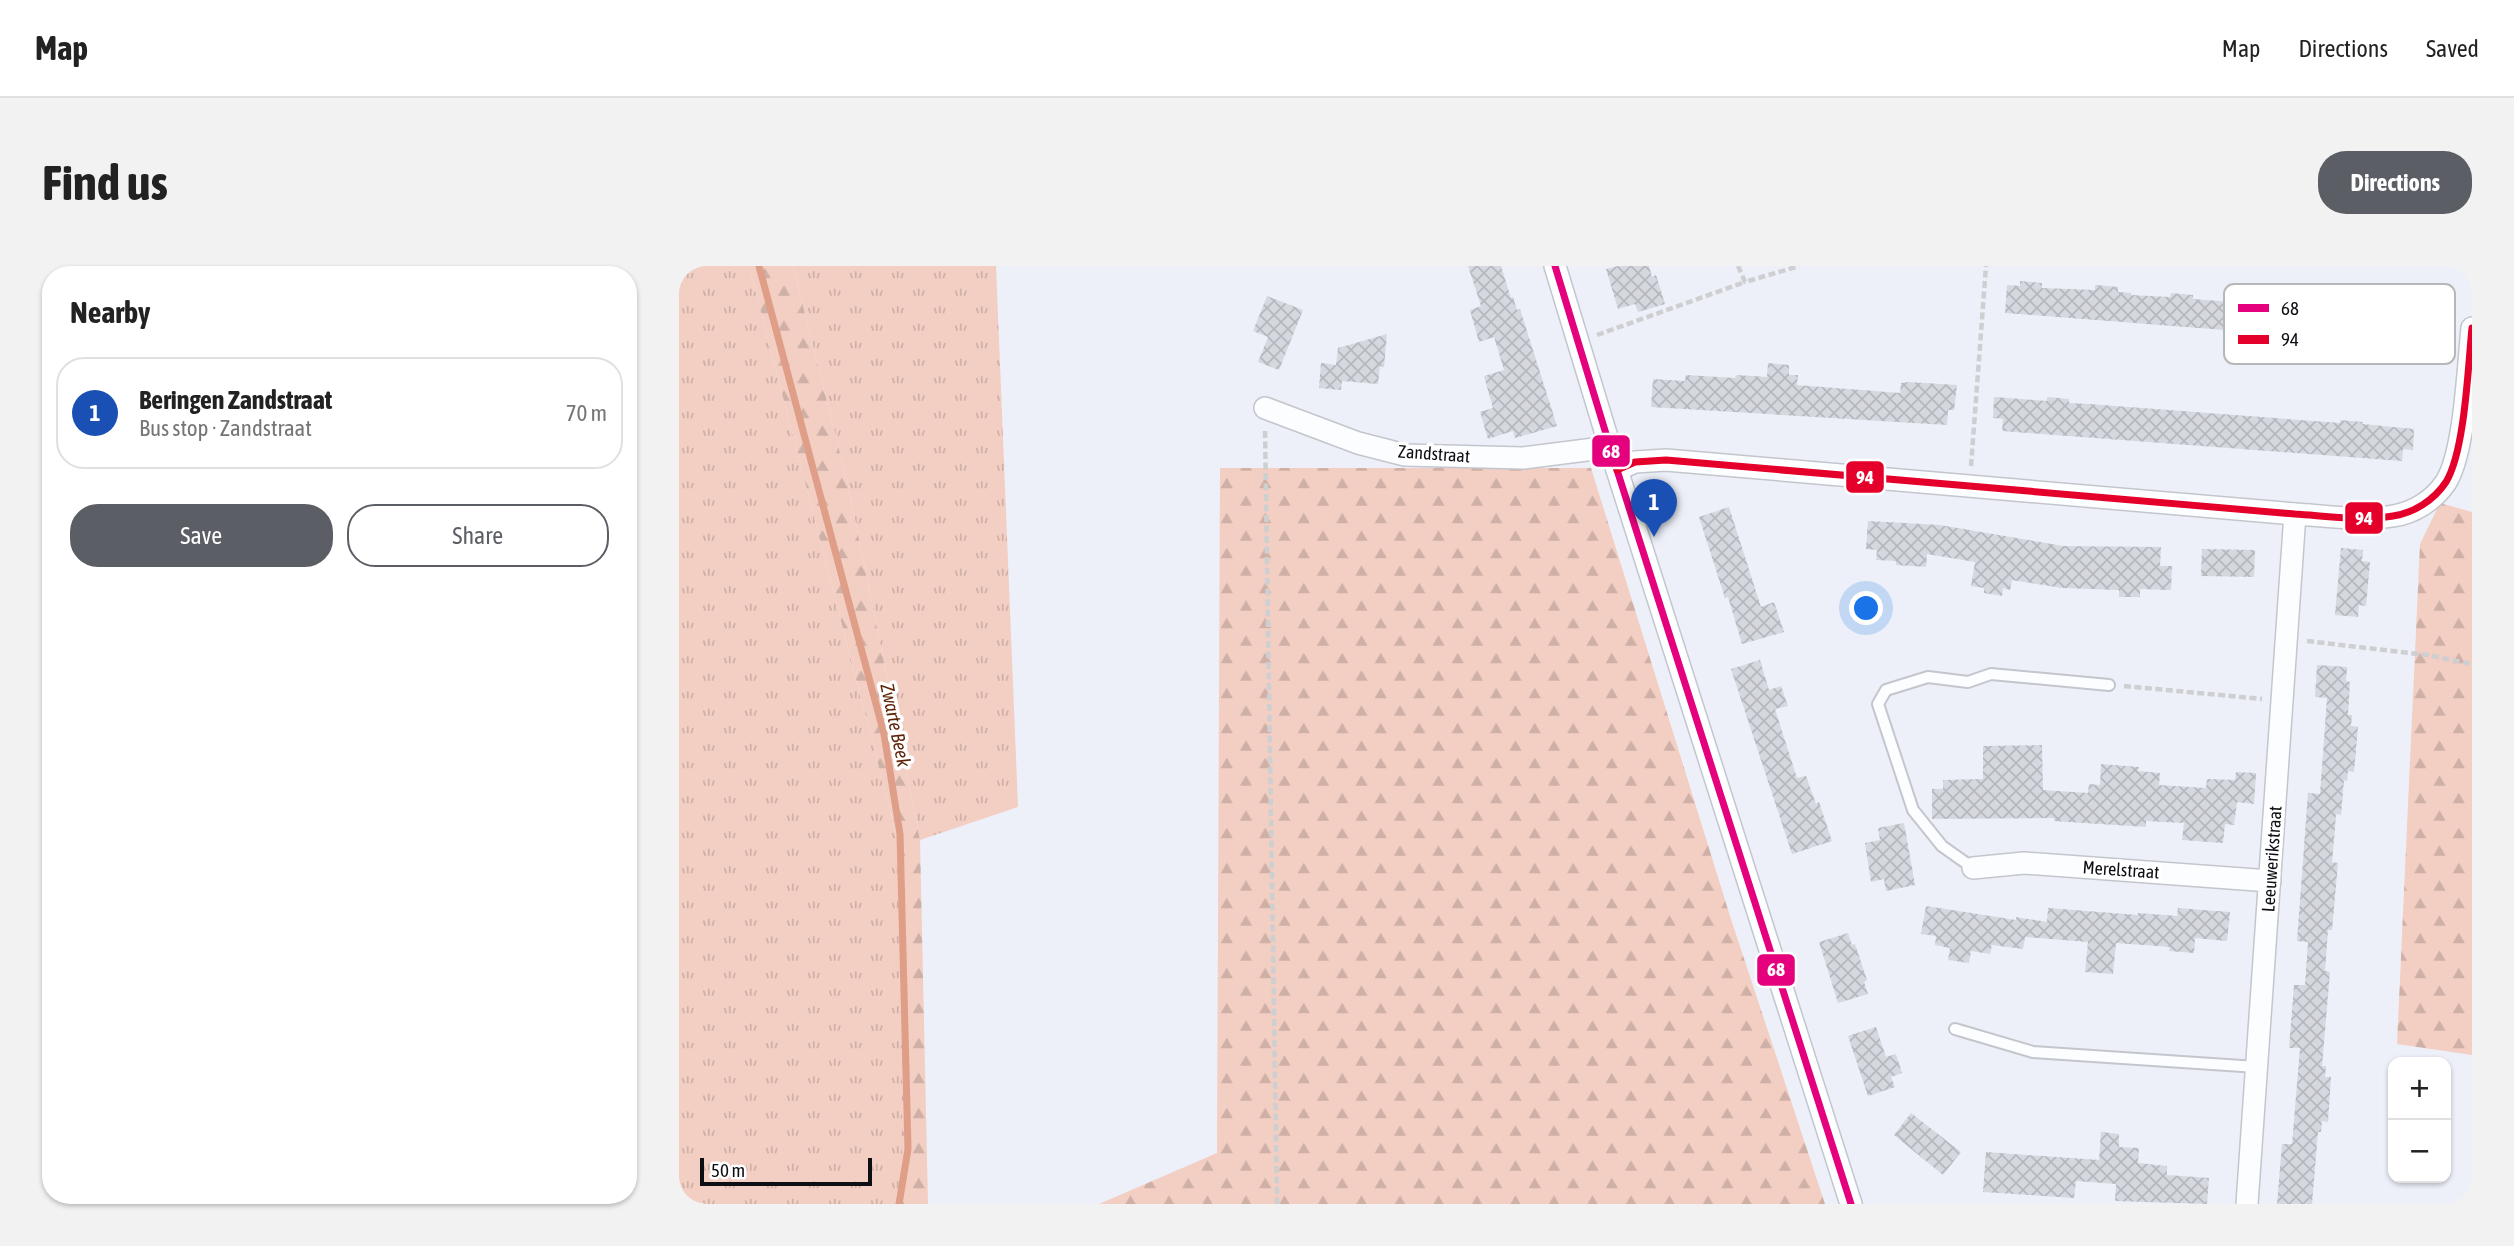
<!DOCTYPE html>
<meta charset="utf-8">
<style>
:root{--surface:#fff;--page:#f2f2f2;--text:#222;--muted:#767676;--line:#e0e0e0;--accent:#5b5e64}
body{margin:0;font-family:"Asap Condensed",sans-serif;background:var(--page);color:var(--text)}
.controls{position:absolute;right:21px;bottom:21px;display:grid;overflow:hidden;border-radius:14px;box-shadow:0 2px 5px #0004}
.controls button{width:63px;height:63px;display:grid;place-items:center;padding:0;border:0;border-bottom:2px solid var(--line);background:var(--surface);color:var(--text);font:35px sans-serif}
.scale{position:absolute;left:21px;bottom:18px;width:172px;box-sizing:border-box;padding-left:7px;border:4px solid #0d0f14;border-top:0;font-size:19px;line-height:24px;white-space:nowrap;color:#0d0f14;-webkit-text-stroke:5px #fff;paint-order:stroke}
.you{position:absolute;left:1188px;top:343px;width:24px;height:24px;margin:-18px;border:5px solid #fff;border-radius:50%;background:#1a73e8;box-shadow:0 0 0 10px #1a73e833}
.badge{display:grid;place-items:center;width:46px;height:46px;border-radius:50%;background:var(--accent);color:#fff;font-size:23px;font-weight:700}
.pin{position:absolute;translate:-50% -58px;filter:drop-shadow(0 2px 4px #0008)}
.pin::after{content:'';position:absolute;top:37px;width:24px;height:21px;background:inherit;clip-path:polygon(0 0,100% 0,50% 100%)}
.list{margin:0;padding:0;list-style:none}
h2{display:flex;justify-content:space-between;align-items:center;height:91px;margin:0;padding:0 28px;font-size:30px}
h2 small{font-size:23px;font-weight:400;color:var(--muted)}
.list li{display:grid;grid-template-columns:46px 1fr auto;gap:21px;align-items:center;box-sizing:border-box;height:112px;margin:0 14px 14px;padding:0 14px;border:2px solid var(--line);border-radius:28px}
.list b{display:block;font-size:26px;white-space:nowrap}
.list p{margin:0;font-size:23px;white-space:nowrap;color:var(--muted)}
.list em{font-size:23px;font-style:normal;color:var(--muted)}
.actions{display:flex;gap:14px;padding:21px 28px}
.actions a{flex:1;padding:16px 0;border:2px solid var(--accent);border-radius:28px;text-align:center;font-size:24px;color:var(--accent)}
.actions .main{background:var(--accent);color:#fff}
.map{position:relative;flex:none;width:1793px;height:938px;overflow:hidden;border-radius:28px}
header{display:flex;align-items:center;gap:42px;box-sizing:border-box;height:98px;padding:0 35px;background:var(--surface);border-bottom:2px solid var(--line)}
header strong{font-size:33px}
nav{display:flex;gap:38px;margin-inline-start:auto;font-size:24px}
.intro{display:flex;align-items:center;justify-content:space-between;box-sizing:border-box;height:168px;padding:0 42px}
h1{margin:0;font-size:49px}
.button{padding:18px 32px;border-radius:28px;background:var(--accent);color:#fff;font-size:24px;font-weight:700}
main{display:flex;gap:42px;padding:0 42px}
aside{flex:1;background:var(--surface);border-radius:28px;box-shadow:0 2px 5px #0004}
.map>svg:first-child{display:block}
.grass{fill:url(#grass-tufts)}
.forest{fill:url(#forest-firs)}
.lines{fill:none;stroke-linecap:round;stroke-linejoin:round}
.stream{stroke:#df9e87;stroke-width:7}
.building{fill:url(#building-cross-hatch)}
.service-casing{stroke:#c3c6cd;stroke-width:14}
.minor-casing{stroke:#c3c6cd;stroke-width:24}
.path{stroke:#cecfd1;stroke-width:4.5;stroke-dasharray:7 3.5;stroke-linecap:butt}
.service{stroke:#fcfdfe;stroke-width:10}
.minor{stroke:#fcfdfe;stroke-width:21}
.bus-1-casing{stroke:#fff;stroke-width:12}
.bus-2-casing{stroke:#fff;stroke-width:12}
.bus-1{stroke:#e5007d;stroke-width:7}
.bus-2{stroke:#e4002b;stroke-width:7}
.labels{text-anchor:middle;stroke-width:7;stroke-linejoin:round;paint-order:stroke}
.street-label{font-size:18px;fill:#0d0f14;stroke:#fff}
.water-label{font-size:19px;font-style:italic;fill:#5f2408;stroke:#fff}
.key{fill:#fff;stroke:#b6b7b8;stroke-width:2}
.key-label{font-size:19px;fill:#0d0f14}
.line-badge{stroke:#fff;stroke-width:2.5}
.badge-label{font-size:19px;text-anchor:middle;font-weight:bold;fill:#fff}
</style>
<header>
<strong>Map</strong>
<nav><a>Map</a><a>Directions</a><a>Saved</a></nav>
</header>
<div class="intro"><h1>Find us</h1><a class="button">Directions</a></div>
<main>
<aside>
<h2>Nearby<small></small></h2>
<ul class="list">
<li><span class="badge" style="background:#1a4fb4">1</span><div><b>Beringen Zandstraat</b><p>Bus stop · Zandstraat</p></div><em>70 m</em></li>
</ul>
<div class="actions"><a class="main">Save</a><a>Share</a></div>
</aside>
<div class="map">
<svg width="1793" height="938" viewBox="0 0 1793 938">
<defs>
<pattern id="grass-tufts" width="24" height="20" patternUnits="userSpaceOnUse" patternTransform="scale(1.75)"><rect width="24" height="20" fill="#f3cec3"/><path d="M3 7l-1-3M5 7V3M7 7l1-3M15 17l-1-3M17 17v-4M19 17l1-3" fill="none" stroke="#cfb0a7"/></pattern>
<pattern id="forest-firs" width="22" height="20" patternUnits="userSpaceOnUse" patternTransform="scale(1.75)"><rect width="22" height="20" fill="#f3cec3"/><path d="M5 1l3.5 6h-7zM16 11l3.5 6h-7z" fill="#cfb0a7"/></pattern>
<pattern id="building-cross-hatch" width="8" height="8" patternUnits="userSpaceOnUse" patternTransform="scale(1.75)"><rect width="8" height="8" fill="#d5d8df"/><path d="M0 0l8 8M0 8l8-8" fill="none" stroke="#b6b8be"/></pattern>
</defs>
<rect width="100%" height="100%" fill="#edf0f8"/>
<g class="grass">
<polygon points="0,0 70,0 218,571 223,750 223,938 0,938"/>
<polygon points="114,0 317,0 339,541 241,574 169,219"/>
</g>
<g class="forest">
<polygon points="70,0 114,0 169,219 241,574 249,938 223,938 223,750 218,571"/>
<polygon points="541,202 912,202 1051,650 1146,938 420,938 538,887"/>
<polygon points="1761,237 1793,246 1793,789 1718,778 1741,278"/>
</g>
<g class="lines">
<polyline class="stream" points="80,0 205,468 221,568 229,883 220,938"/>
</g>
<g class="building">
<polygon points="789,0 822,0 832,32 834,31 838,44 841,43 878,160 836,172 834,165 809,173 801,146 814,142 805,110 825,104 815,71 800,76 791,44 802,40"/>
<polygon points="939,0 970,0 973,11 977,9 986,38 959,46 956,38 939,43 927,3"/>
<polygon points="1341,15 1363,17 1363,22 1416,24 1416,19 1439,21 1439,26 1452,27 1452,29 1491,31 1492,27 1514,29 1514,33 1554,36 1567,36 1567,31 1590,33 1590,38 1603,40 1643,43 1643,38 1665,40 1665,45 1705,48 1718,47 1718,43 1741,45 1741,50 1754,51 1752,80 1326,47 1328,19 1341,20"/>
<polygon points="588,30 624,44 600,104 579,96 589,71 574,65"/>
<polygon points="708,68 705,101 701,100 699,118 663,115 662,124 640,122 642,97 657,99 659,82"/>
<polygon points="1089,97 1110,99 1110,109 1119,109 1118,119 1221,127 1222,117 1229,116 1278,119 1275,144 1269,144 1268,159 972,141 974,113 1006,115 1007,109 1056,112 1057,109 1088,111"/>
<polygon points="1315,131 1368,135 1368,131 1390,133 1390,137 1410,138 1661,157 1661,154 1684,156 1683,158 1735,163 1734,184 1724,183 1723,195 1323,165 1324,153 1314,152"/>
<polygon points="1050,241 1082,341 1095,336 1105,366 1063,378 1049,331 1046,332 1020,251"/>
<polygon points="1189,255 1261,259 1384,280 1482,281 1481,300 1493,300 1492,324 1461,323 1461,331 1440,331 1440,324 1383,322 1333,314 1331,324 1324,322 1323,330 1305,327 1305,322 1292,320 1296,296 1248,288 1247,301 1217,299 1217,295 1197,294 1198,284 1187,283"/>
<polygon points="1662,282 1684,284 1683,295 1691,296 1687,340 1680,339 1679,351 1656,349"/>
<polygon points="1523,283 1576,284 1575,311 1522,310"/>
<polygon points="1081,394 1090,424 1102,420 1109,440 1096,443 1118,512 1127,510 1137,538 1140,536 1153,575 1113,588 1052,403"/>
<polygon points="1638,399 1668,401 1667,415 1671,416 1669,449 1673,449 1672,460 1679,461 1675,506 1669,505 1668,515 1665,514 1662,549 1657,548 1656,562 1653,596 1659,597 1653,664 1649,664 1646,705 1651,706 1643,800 1647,800 1646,811 1652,811 1649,856 1643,855 1642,866 1639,866 1633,938 1598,938 1603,878 1613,878 1621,782 1610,782 1615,719 1626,719 1629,676 1618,675 1629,527 1641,528 1646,460 1648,432 1636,431"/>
<polygon points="1363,479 1364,524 1409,527 1410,518 1421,519 1422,498 1460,501 1459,505 1481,507 1480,519 1527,522 1528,513 1556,514 1557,506 1577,507 1575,538 1558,536 1555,559 1546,558 1544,577 1503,574 1505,557 1467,555 1467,561 1375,555 1375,552 1253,553 1253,523 1264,523 1264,514 1304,513 1304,480"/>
<polygon points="1225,557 1236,619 1207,625 1205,613 1192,616 1186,577 1201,574 1199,562"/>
<polygon points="1247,640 1337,654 1337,651 1368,656 1369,642 1459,649 1459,647 1498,650 1499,642 1551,646 1548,675 1516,672 1515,687 1490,685 1491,681 1437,677 1434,708 1406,706 1409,676 1346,671 1344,683 1313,679 1311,688 1292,685 1290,697 1269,694 1271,682 1256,679 1257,670 1242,668"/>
<polygon points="1169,667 1173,679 1176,678 1188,714 1185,716 1189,728 1159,737 1140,676"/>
<polygon points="1197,761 1207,791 1217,788 1223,807 1212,811 1216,821 1189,830 1169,770"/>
<polygon points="1232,847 1282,886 1264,909 1215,869"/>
<polygon points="1422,866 1440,868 1440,881 1460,882 1459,897 1488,900 1488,909 1530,912 1528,938 1436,935 1437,918 1397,915 1395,932 1304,926 1307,886 1420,894"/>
</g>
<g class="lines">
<g class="service-casing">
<g id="service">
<polyline points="1294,602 1263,580 1234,544 1199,438 1207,424 1249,411 1289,416 1312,408 1430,419"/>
<polyline points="1276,763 1354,786 1578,801"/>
</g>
</g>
<g class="minor-casing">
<g id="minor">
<polyline points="876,0 938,204 1172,938"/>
<polyline points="586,142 679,177 726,189 844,192 931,181"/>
<path d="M938,204L956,196L987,194L1616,248C1648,250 1682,255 1714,250C1735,247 1755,234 1767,216C1786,185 1789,100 1793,62"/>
<polyline points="1294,602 1345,597 1591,615"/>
<polyline points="1568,938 1616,248"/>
</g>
</g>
<g class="path">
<polyline points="1059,0 1066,16 1120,0"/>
<polyline points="918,69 1066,16"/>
<polyline points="586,165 598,938"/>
<polyline points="1292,200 1307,0"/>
<polyline points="1628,375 1748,389 1793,398"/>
<polyline points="1445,420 1583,433"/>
</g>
<use href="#service" class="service"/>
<use href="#minor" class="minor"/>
<g class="bus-1-casing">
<polyline id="bus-1" points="876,0 938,204 1172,938"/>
</g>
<g class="bus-2-casing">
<path id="bus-2" d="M938,204L956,196L987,194L1616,248C1648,250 1682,255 1714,250C1735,247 1755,234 1767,216C1786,185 1789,100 1793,62"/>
</g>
<use href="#bus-1" class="bus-1"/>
<use href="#bus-2" class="bus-2"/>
</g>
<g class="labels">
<g class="street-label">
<text transform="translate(755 188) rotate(4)" y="6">Zandstraat</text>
<text transform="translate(1593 593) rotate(-86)" y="6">Leeuwerikstraat</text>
<text transform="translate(1442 604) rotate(4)" y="6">Merelstraat</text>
</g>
<g class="water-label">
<text transform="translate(217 459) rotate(78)" y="7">Zwarte Beek</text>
</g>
</g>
<rect x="1545" y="18" width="231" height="80" rx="10" class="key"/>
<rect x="1559" y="38" width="31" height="8" fill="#e5007d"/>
<rect x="1559" y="69" width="31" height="9" fill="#e4002b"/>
<g class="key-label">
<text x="1602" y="49">68</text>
<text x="1602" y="80">94</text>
</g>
<g class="line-badge">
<rect x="912" y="168" width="40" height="34" rx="7" fill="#e5007d"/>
<rect x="1166" y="194" width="40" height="34" rx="7" fill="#e4002b"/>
<rect x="1665" y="235" width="40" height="34" rx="7" fill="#e4002b"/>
<rect x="1077" y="687" width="40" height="34" rx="7" fill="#e5007d"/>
</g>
<g class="badge-label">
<text x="932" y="192">68</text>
<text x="1186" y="218">94</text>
<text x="1685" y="259">94</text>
<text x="1097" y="710">68</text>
</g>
</svg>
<div class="controls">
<button>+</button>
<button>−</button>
</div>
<div class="scale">50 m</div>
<div class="you"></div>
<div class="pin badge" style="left:975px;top:271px;background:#1a4fb4">1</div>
</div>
</main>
